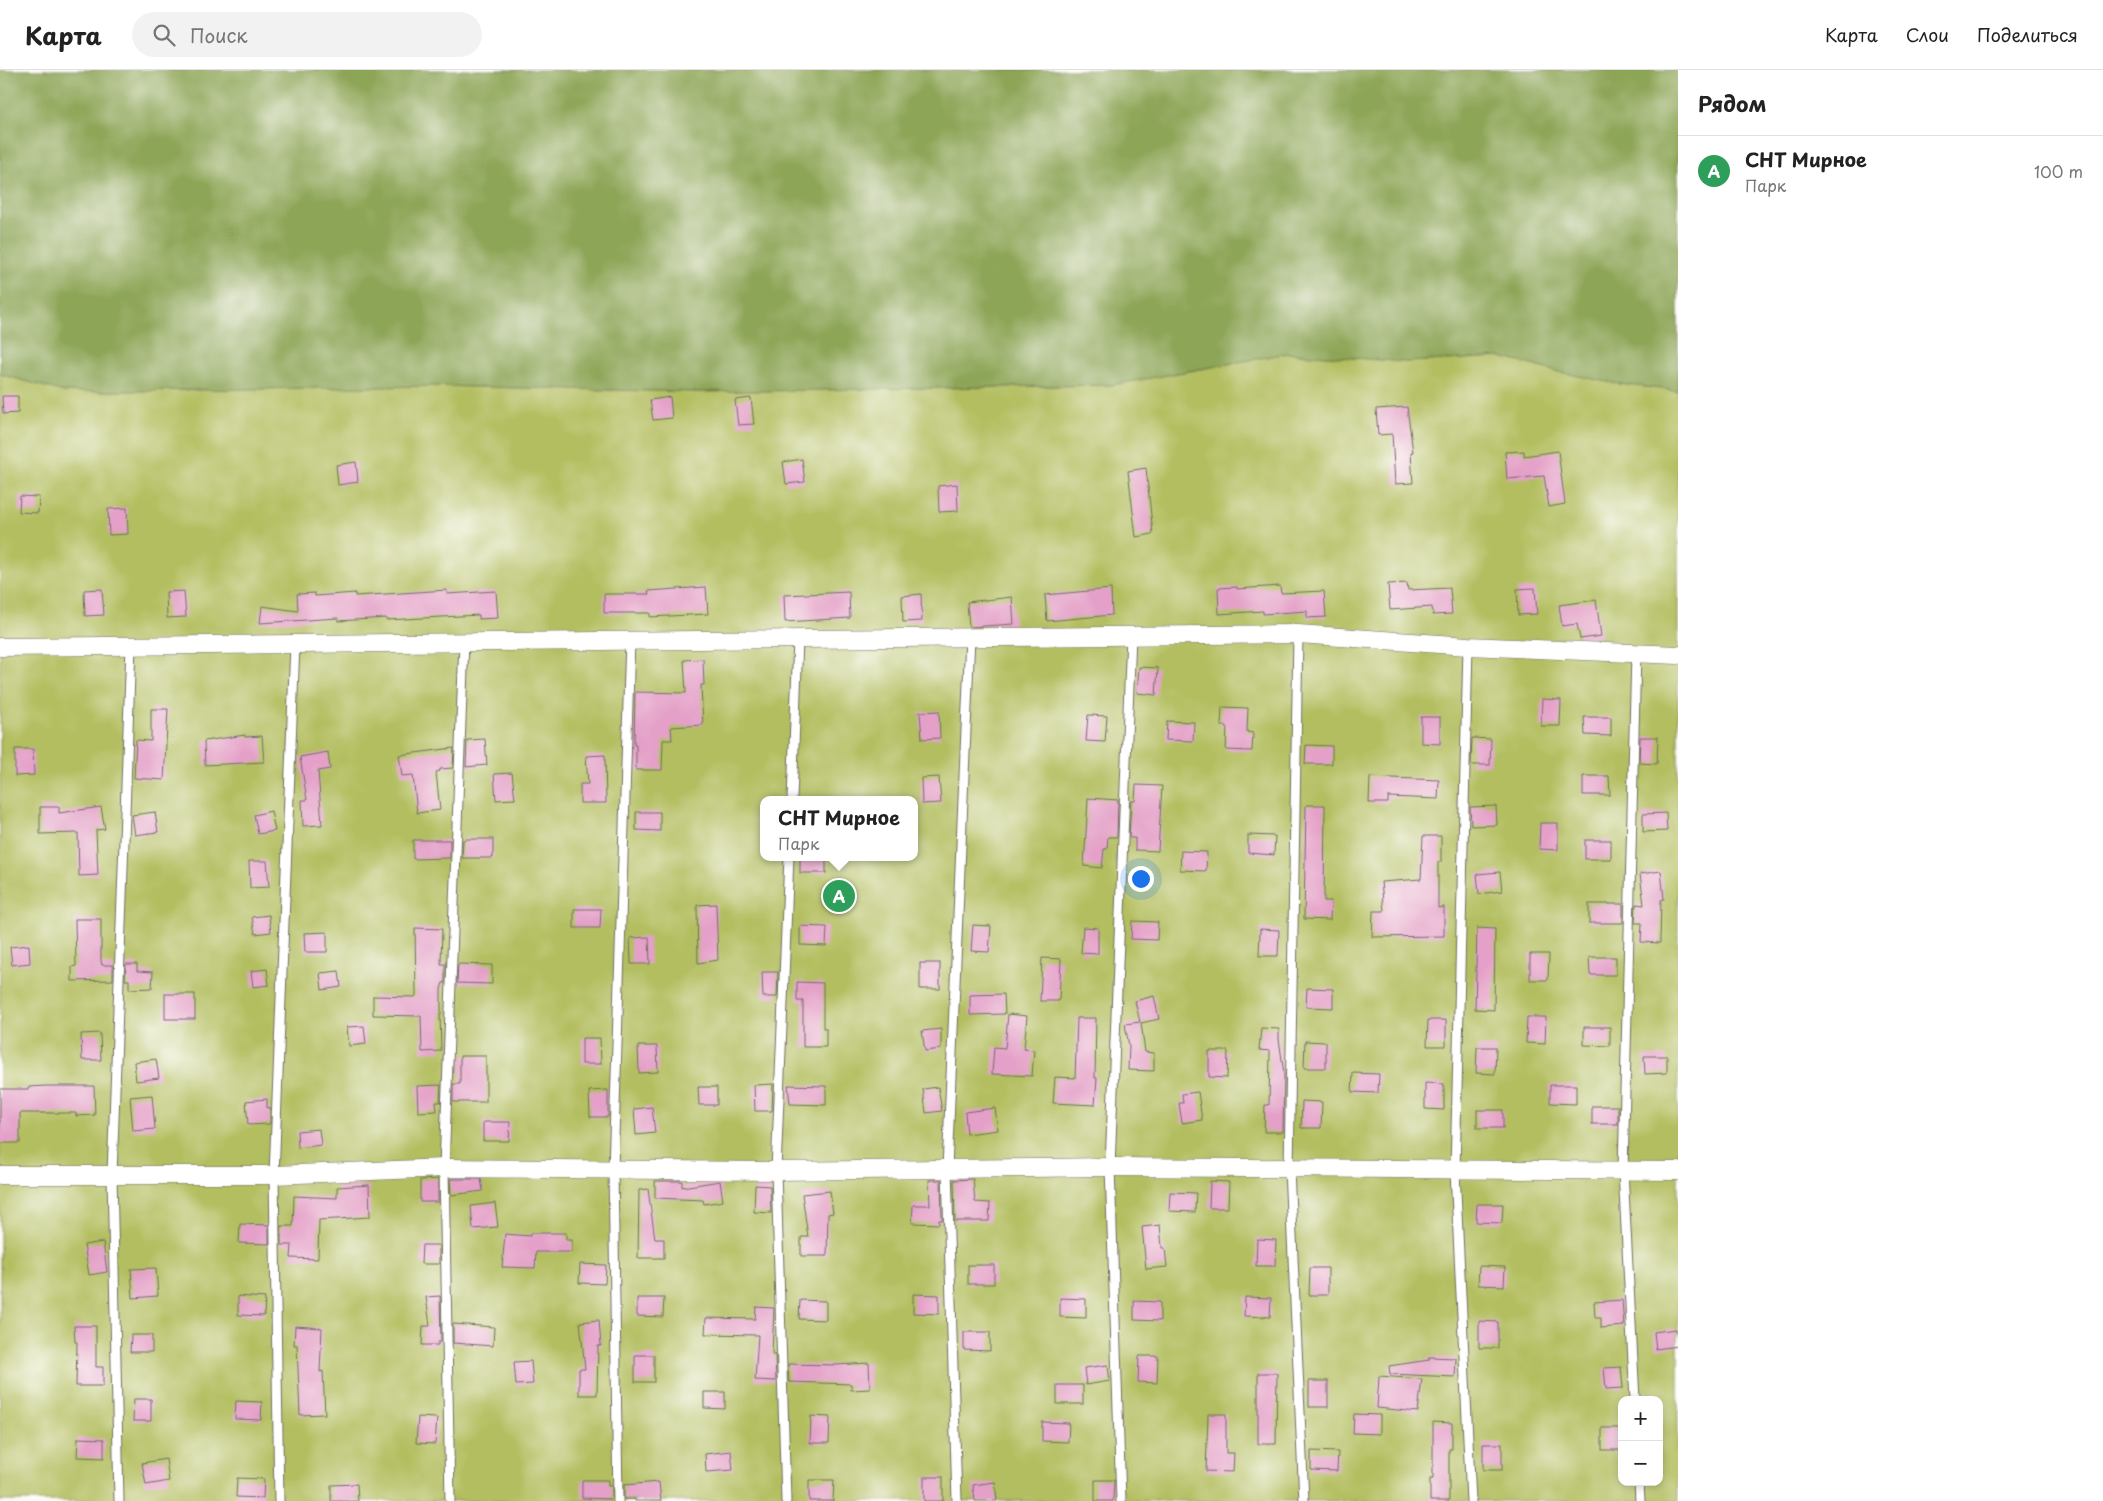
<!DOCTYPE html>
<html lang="ru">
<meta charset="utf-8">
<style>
:root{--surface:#fff;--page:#f2f2f2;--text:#222;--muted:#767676;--line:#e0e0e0;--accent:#1a73e8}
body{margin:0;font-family:"Playpen Sans",sans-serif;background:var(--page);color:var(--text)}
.controls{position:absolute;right:15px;bottom:15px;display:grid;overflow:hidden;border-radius:10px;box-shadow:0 2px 8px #0003}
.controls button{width:45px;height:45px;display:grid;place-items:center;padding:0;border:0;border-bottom:1px solid var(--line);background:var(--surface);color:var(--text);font:25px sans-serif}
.you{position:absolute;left:1140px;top:808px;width:18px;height:18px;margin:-12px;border:4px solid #fff;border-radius:50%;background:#1a73e8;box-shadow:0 0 0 8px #1a73e833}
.badge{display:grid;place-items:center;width:32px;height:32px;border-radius:50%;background:var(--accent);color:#fff;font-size:16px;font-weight:700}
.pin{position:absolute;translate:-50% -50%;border:2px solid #fff;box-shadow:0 1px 5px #0006}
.popup{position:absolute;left:760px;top:726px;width:158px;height:65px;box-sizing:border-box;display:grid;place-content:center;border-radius:10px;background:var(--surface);filter:drop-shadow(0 1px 4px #0005);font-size:16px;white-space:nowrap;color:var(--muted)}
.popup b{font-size:19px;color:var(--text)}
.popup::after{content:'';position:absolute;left:50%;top:100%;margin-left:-10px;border:10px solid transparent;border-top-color:var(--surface)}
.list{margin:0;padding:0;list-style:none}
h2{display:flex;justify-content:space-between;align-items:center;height:65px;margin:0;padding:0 20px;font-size:21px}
h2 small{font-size:16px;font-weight:400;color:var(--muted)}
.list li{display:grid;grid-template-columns:32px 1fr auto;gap:15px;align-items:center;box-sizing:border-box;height:70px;padding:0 20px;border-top:1px solid var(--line)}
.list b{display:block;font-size:19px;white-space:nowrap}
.list p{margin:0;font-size:16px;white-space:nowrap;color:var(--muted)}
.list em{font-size:16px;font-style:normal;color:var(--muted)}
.icon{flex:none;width:28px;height:28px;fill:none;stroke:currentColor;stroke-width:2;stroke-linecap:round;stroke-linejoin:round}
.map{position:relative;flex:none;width:1678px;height:1431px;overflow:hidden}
header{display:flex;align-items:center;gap:30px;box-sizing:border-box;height:70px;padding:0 25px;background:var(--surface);border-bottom:1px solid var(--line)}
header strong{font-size:24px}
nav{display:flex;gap:28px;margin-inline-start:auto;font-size:18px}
.search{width:350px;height:45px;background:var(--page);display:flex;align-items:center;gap:12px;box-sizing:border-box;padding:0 18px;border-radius:28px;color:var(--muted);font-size:19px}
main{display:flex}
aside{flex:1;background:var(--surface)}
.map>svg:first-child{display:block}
.green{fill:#b2be5f;stroke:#6e7445;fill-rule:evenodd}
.forest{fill:#8da556;stroke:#5c6840}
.building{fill:#e4a0c8}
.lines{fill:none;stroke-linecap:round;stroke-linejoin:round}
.service-casing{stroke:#726d65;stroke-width:11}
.minor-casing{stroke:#726d65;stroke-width:19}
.service{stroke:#fff;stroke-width:9}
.minor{stroke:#fff;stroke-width:18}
</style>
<header>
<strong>Карта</strong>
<div class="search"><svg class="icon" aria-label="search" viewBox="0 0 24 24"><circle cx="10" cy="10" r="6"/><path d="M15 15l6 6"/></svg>Поиск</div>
<nav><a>Карта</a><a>Слои</a><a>Поделиться</a></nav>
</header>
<main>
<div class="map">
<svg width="1678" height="1431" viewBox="0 0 1678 1431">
<rect width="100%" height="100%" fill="#fdfcf7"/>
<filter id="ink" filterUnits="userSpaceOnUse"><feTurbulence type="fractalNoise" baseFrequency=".02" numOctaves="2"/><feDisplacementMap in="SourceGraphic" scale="10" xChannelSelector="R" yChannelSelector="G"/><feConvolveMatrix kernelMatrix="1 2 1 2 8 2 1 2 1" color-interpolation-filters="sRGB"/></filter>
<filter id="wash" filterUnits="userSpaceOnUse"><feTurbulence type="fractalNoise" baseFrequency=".0096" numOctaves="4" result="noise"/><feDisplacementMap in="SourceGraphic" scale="20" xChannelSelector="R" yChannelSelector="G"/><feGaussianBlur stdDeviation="1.12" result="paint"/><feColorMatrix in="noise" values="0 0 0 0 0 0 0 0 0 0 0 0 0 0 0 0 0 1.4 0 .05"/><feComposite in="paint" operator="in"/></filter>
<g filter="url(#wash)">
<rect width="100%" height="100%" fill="#f7e7d2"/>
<path class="green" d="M1288,283L1407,292L1501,287L1555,301L1613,313L1678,321V1431H0V304L64,322L436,316L697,322L1112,315ZM764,730H914V787H764ZM1622,1330H1659V1412H1622Z"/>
<polygon class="forest" points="0,0 1678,0 1678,321 1613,313 1555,301 1501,287 1407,292 1288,283 1112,315 697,322 436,316 64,322 0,304"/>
<g id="blocks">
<g class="building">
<polygon points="2,326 18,326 18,343 3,344"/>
<polygon points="670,327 672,348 653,350 650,330"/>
<polygon points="751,328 754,354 738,355 735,330"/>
<polygon points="1407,337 1413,382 1411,382 1413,413 1395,414 1392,364 1378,365 1376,339"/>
<polygon points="1524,381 1524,386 1558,381 1565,434 1549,437 1544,406 1507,409 1505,382"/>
<polygon points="802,389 805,412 786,414 783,392"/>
<polygon points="356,392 358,412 338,415 336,395"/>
<polygon points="1146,398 1153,464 1136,467 1128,401"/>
<polygon points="957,414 958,441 939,442 938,416"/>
<polygon points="20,426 39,427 38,443 19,442"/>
<polygon points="127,438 128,464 109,465 108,439"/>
<polygon points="1407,513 1408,520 1450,518 1452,544 1433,545 1432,537 1390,540 1388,514"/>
<polygon points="1280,516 1281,523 1324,521 1326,547 1307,548 1307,541 1263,544 1263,541 1219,544 1218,518 1237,517 1237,519"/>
<polygon points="706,517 708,544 650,547 650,543 604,543 604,524 649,524 648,521"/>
<polygon points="1535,518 1537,544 1518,545 1517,519"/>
<polygon points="102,519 104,545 85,546 84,520"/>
<polygon points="1111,519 1112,545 1047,551 1045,525"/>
<polygon points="447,520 447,524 496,521 498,548 479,549 479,545 386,550 386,548 338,551 338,548 260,553 262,536 298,541 297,524 315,523 315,526 355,523 355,526"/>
<polygon points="184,521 186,547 167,548 166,522"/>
<polygon points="849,522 850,548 785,552 784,525"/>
<polygon points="921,524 922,551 903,552 902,526"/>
<polygon points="1012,527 1014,554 969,557 967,532"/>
<polygon points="1596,530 1601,566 1580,569 1577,554 1562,556 1559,535"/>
<polygon points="703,589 704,615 701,615 703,655 671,657 672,670 663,670 662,700 636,700 636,675 634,675 635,622 686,623 684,590"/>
<polygon points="1139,597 1158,598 1156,625 1137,623"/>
<polygon points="1542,629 1561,630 1560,656 1541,656"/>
<polygon points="1222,637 1248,638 1247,662 1253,663 1252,681 1226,680 1227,656 1221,656"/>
<polygon points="151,639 168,639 164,710 134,708 136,670 151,671"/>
<polygon points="939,641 940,668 922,669 920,642"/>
<polygon points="1088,645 1107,646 1105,672 1086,671"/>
<polygon points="1421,647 1440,647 1440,674 1421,673"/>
<polygon points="1584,647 1611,647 1611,666 1585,665"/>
<polygon points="1167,651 1194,652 1193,671 1166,670"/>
<polygon points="245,665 245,667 262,666 264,692 205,695 204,671"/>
<polygon points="1640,667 1658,667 1657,694 1639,693"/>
<polygon points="1472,668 1491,669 1490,695 1471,695"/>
<polygon points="485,669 487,695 466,697 467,670"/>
<polygon points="1306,675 1332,676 1332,694 1305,694"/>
<polygon points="454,678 453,698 440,699 440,701 436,702 440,740 417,743 413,705 402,706 399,685"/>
<polygon points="15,679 33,679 34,705 15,706"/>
<polygon points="328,682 330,699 318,701 322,755 303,756 302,730 307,730 300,687"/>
<polygon points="605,685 606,733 580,733 580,714 588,714 586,686"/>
<polygon points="512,703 515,729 496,730 494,704"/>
<polygon points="1583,706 1609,706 1610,725 1583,725"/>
<polygon points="939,707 941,733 922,734 921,708"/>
<polygon points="1370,707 1439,710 1438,729 1388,727 1388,733 1369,733"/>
<polygon points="1136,715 1162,716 1158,781 1135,780 1135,768 1129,768 1131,731 1135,731"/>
<polygon points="1088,728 1118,730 1117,767 1108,767 1107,779 1104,779 1102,798 1084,796"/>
<polygon points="1306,735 1325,735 1324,831 1331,831 1330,850 1304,849"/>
<polygon points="1496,736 1497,755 1471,756 1470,737"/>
<polygon points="40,737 59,737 59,743 101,737 105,759 96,760 98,805 79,806 78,763 40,764"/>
<polygon points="271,741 275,761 258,764 254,745"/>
<polygon points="155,742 158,762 135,765 132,745"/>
<polygon points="636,742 660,742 660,761 636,760"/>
<polygon points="1666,743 1667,761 1643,762 1643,744"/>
<polygon points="1540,753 1558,753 1558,780 1539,779"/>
<polygon points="1248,765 1275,766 1274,785 1248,783"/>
<polygon points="1423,766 1441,766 1441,792 1438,792 1438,838 1444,837 1444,866 1372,867 1373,841 1384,841 1381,812 1421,809"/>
<polygon points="467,769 493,769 493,788 462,788 463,770"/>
<polygon points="413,770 450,770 450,788 413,789"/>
<rect x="1585" y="770" width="26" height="19"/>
<polygon points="1181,781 1207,782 1206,801 1180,800"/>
<rect x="800" y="787" width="26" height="16"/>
<polygon points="249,791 267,791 269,817 250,818"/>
<polygon points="1661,801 1664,829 1661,830 1660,873 1641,872 1642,853 1635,853 1636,834 1644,835 1640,804"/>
<polygon points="1500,802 1502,821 1479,824 1477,804"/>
<polygon points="716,834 718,890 698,893 697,835"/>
<rect x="1589" y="834" width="34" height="19"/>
<polygon points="574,839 601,839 600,858 574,858"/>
<polygon points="269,845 271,862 255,864 252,847"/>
<polygon points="75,849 101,849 101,891 102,895 113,895 113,910 72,911 72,897 76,896"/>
<polygon points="1132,851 1158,852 1157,870 1131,869"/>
<polygon points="973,855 991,856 989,882 971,881"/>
<polygon points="800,856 827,857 826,876 800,875"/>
<polygon points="1083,857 1098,858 1098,884 1081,883"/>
<polygon points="415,858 442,859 441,894 445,894 445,913 443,913 441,919 441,944 440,944 441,981 422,982 421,946 373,945 373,926 415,927 416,925"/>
<polygon points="1477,858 1495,859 1494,940 1475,939"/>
<polygon points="1260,859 1279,860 1278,886 1259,886"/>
<polygon points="327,862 327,882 305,882 304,863"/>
<polygon points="649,867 650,894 631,894 630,868"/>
<polygon points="29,875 30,893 12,895 10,877"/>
<polygon points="1530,884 1549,884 1548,910 1530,910"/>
<polygon points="1589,887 1616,887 1616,905 1590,905"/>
<polygon points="1042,888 1061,889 1059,931 1040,931"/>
<rect x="920" y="893" width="20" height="26"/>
<polygon points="126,894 137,894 137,901 153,902 152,918 129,919 129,910 125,910"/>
<polygon points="458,894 492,895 492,914 457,913"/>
<polygon points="267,899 269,915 253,917 251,901"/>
<polygon points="339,901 341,917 322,920 320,903"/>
<polygon points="762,902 778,902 777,927 763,927"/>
<polygon points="797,912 823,913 823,958 826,958 826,977 803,977 803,931 797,931"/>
<polygon points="1307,918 1333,919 1333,938 1306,937"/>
<rect x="165" y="924" width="30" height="25"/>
<polygon points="1004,924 1005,944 970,945 970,925"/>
<polygon points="1154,926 1159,949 1141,953 1145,982 1154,983 1154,1001 1128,1000 1129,976 1125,954 1140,952 1135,931"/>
<polygon points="1008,944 1027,946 1024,979 1034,980 1032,1006 992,1004 994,977 1005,978"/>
<polygon points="1527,947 1546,947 1545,974 1526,973"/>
<polygon points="1077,948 1096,948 1095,1008 1097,1008 1095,1035 1053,1033 1055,1007 1075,1008"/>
<polygon points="1428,950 1446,950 1446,976 1427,976"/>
<polygon points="364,956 366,974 349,976 347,957"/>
<polygon points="1584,957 1610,957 1610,976 1584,975"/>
<polygon points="1261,958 1279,959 1279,969 1284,1004 1283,1062 1264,1062 1265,1035 1269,1035 1270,981 1259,980"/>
<polygon points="941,959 941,979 925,981 922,961"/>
<polygon points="100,963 101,990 82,990 81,964"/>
<polygon points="582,968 600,968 601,994 582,994"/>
<polygon points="1305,971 1326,972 1326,998 1304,998"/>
<polygon points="638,976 657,976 658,1002 639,1003"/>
<polygon points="1477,977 1496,977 1495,1004 1476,1003"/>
<polygon points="1209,981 1228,981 1227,1008 1209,1007"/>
<polygon points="460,986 486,986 486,1032 453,1032 453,1014 460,1014"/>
<polygon points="1644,986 1667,986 1667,1003 1645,1004"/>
<polygon points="156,989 159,1008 136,1011 134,992"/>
<polygon points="1353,1003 1379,1004 1378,1023 1352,1022"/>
<polygon points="1425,1013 1444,1014 1444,1040 1425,1039"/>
<polygon points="773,1014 772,1041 755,1041 754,1015"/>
<polygon points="441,1015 440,1032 436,1032 437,1041 418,1042 417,1016"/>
<polygon points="788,1015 826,1016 826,1035 790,1034"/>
<polygon points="1550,1015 1576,1015 1576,1034 1550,1033"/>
<polygon points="46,1016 94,1016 95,1045 76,1046 76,1043 20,1043 20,1073 0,1073 0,1019 28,1019 28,1017"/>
<polygon points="698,1017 717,1017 717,1035 699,1035"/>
<polygon points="938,1017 942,1041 926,1043 923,1019"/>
<polygon points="608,1020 608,1047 590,1047 589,1021"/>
<polygon points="1198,1022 1202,1050 1182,1053 1179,1033 1183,1033 1182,1024"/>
<polygon points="152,1025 155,1059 133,1061 130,1027"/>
<polygon points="267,1029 267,1038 270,1038 270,1054 248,1055 246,1031"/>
<polygon points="1302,1031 1322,1032 1321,1058 1301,1058"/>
<rect x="1592" y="1036" width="26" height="18"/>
<polygon points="652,1037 655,1063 636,1065 634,1039"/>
<polygon points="995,1038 998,1060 967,1064 965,1042"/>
<rect x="1477" y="1040" width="26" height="18"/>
<polygon points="483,1052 510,1052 509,1071 483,1071"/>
<polygon points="319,1059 321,1075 298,1078 297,1061"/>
<polygon points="438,1109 438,1132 420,1132 420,1110"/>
<polygon points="450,1109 481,1109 483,1121 451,1125"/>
<polygon points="973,1109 975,1132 990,1133 989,1151 955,1151 954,1110"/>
<polygon points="929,1110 941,1110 942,1150 939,1150 939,1154 912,1153 913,1135 930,1135"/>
<polygon points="655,1111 682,1111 682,1117 720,1111 723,1131 704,1134 703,1130 655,1128"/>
<polygon points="1210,1111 1229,1112 1228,1138 1209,1138"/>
<polygon points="369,1115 370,1147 319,1150 318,1189 291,1188 292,1175 281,1175 281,1156 293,1156 294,1126 337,1128 337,1117"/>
<polygon points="755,1115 770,1116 771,1143 754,1142"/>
<polygon points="648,1119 655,1169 664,1169 664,1188 638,1188 639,1120"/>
<polygon points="830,1121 833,1143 828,1144 827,1186 801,1186 801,1167 808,1167 802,1124"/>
<polygon points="1170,1122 1196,1123 1195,1142 1169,1141"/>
<polygon points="495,1133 498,1157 473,1159 471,1136"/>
<polygon points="1477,1134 1503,1134 1502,1153 1476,1152"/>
<polygon points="240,1154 269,1155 269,1174 239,1173"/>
<polygon points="1160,1155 1162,1178 1165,1178 1167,1197 1146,1199 1142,1157"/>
<polygon points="530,1163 566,1163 566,1170 572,1170 572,1182 536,1182 535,1198 502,1197 505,1164 530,1166"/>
<polygon points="1257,1169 1276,1170 1275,1196 1256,1196"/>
<polygon points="103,1172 107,1202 89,1205 84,1175"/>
<polygon points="422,1175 439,1175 439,1194 421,1194"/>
<polygon points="580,1194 606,1195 605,1214 579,1213"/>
<rect x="968" y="1195" width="26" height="19"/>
<polygon points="1479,1196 1505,1197 1504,1216 1478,1215"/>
<polygon points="156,1198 158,1226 133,1228 131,1199"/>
<polygon points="1310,1198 1328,1198 1328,1225 1309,1225"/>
<polygon points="913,1224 939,1225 939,1244 913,1243"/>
<polygon points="238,1226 265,1228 264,1246 238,1245"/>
<polygon points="440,1226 441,1272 438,1272 438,1275 422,1275 423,1256 430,1256 426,1227"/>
<polygon points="1245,1227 1271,1228 1270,1247 1244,1246"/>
<polygon points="637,1228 664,1228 663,1247 637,1246"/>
<polygon points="1060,1228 1086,1229 1086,1248 1060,1247"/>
<polygon points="800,1230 826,1231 826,1250 799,1249"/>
<polygon points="1622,1230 1624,1256 1601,1258 1601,1248 1595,1248 1594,1232"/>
<polygon points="1134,1231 1160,1232 1160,1251 1134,1250"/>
<polygon points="756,1237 774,1238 772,1285 775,1285 776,1311 755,1310 758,1265 705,1264 706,1248 755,1249"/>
<polygon points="599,1250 601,1276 598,1276 597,1325 579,1325 579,1299 585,1299 580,1252"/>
<polygon points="1479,1251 1498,1252 1498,1278 1479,1278"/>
<polygon points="453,1254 494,1257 493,1276 453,1273"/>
<polygon points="74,1256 96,1256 96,1297 103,1297 103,1316 76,1316 77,1272 75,1272"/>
<polygon points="295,1256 322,1258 320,1302 323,1301 325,1344 300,1345 297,1275 294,1275"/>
<polygon points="1676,1259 1678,1276 1656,1279 1654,1262"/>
<polygon points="964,1262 990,1262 990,1281 964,1280"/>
<polygon points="131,1265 152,1265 152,1282 130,1282"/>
<rect x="635" y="1285" width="19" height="27"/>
<polygon points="1139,1286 1158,1286 1157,1313 1138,1312"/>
<polygon points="1429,1287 1456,1288 1455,1307 1390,1304 1389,1296 1429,1290"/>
<polygon points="531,1291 533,1314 516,1315 514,1292"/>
<polygon points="869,1293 870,1319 851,1320 851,1314 789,1312 788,1294 836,1295"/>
<polygon points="1108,1295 1110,1311 1086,1315 1084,1298"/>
<polygon points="1621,1297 1623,1318 1606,1319 1604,1298"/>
<polygon points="1258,1303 1277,1303 1276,1374 1258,1374"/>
<polygon points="1379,1306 1422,1309 1418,1342 1377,1338"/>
<rect x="1309" y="1311" width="19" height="26"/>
<rect x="1057" y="1315" width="26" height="19"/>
<polygon points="704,1322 725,1322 725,1339 704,1338"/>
<polygon points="134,1329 151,1329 151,1351 133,1351"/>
<polygon points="236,1331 262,1332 261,1350 235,1349"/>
<polygon points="1208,1344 1226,1344 1226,1383 1234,1383 1233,1402 1206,1401"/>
<polygon points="1354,1344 1380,1345 1380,1364 1353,1363"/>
<polygon points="811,1346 830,1347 829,1373 810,1373"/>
<polygon points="418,1347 437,1348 435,1374 416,1373"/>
<polygon points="1042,1352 1069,1353 1068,1372 1042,1371"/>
<polygon points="1433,1352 1452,1353 1452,1379 1449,1379 1449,1431 1430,1431 1430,1409 1433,1409"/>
<rect x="1602" y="1358" width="20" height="22"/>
<polygon points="78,1368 104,1369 104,1388 77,1387"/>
<rect x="1483" y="1374" width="19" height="26"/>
<polygon points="731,1381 733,1400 706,1402 705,1384"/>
<polygon points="1311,1381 1338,1382 1337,1401 1311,1400"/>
<polygon points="166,1389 169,1411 146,1415 142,1393"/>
<rect x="924" y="1407" width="19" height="24"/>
<polygon points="237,1408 264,1409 263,1428 236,1427"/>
<polygon points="582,1410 608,1410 608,1416 612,1416 612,1429 582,1428"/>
<polygon points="809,1410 834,1410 833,1431 809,1431"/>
<polygon points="1095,1410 1114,1410 1113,1431 1095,1431"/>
<polygon points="659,1412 661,1431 635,1431 635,1429 624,1429 624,1415"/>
<polygon points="995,1412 997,1431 975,1431 973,1415"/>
<polygon points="357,1414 358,1431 331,1431 331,1415"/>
</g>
</g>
</g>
<g filter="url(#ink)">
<use href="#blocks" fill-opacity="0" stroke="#726d65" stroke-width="1"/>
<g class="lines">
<g class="service-casing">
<g id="service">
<polyline points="1298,564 1289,1099 1304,1431"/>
<polyline points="1468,576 1455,1101 1471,1431"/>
<polyline points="792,730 798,569"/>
<polyline points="1635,1330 1623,1101 1636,583"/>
<polyline points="1639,1412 1640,1431"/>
<polyline points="119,1431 112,1105 131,576"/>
<polyline points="279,1431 274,1105 295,574"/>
<polyline points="450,1431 444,1098 464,572"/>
<polyline points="618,1431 613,1099 630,570"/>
<polyline points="786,1431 776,1101 789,787"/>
<polyline points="957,1431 947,1099 970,567"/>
<polyline points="1121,1431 1110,1097 1131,565"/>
</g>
</g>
<g class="minor-casing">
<g id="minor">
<polyline points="0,577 1298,564 1468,576 1678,585"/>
<polyline points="0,1105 274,1105 444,1098 776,1101 1110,1097 1678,1101"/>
</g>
</g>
<use href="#service" class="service"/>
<use href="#minor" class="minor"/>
</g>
</g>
</svg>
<div class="controls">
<button>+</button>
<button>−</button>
</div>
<div class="you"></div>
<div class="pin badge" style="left:839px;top:826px;background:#2e9e5b">A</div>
<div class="popup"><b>СНТ Мирное</b>Парк</div>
</div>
<aside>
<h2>Рядом<small></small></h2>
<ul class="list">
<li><span class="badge" style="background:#2e9e5b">A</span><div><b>СНТ Мирное</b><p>Парк</p></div><em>100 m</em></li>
</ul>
</aside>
</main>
